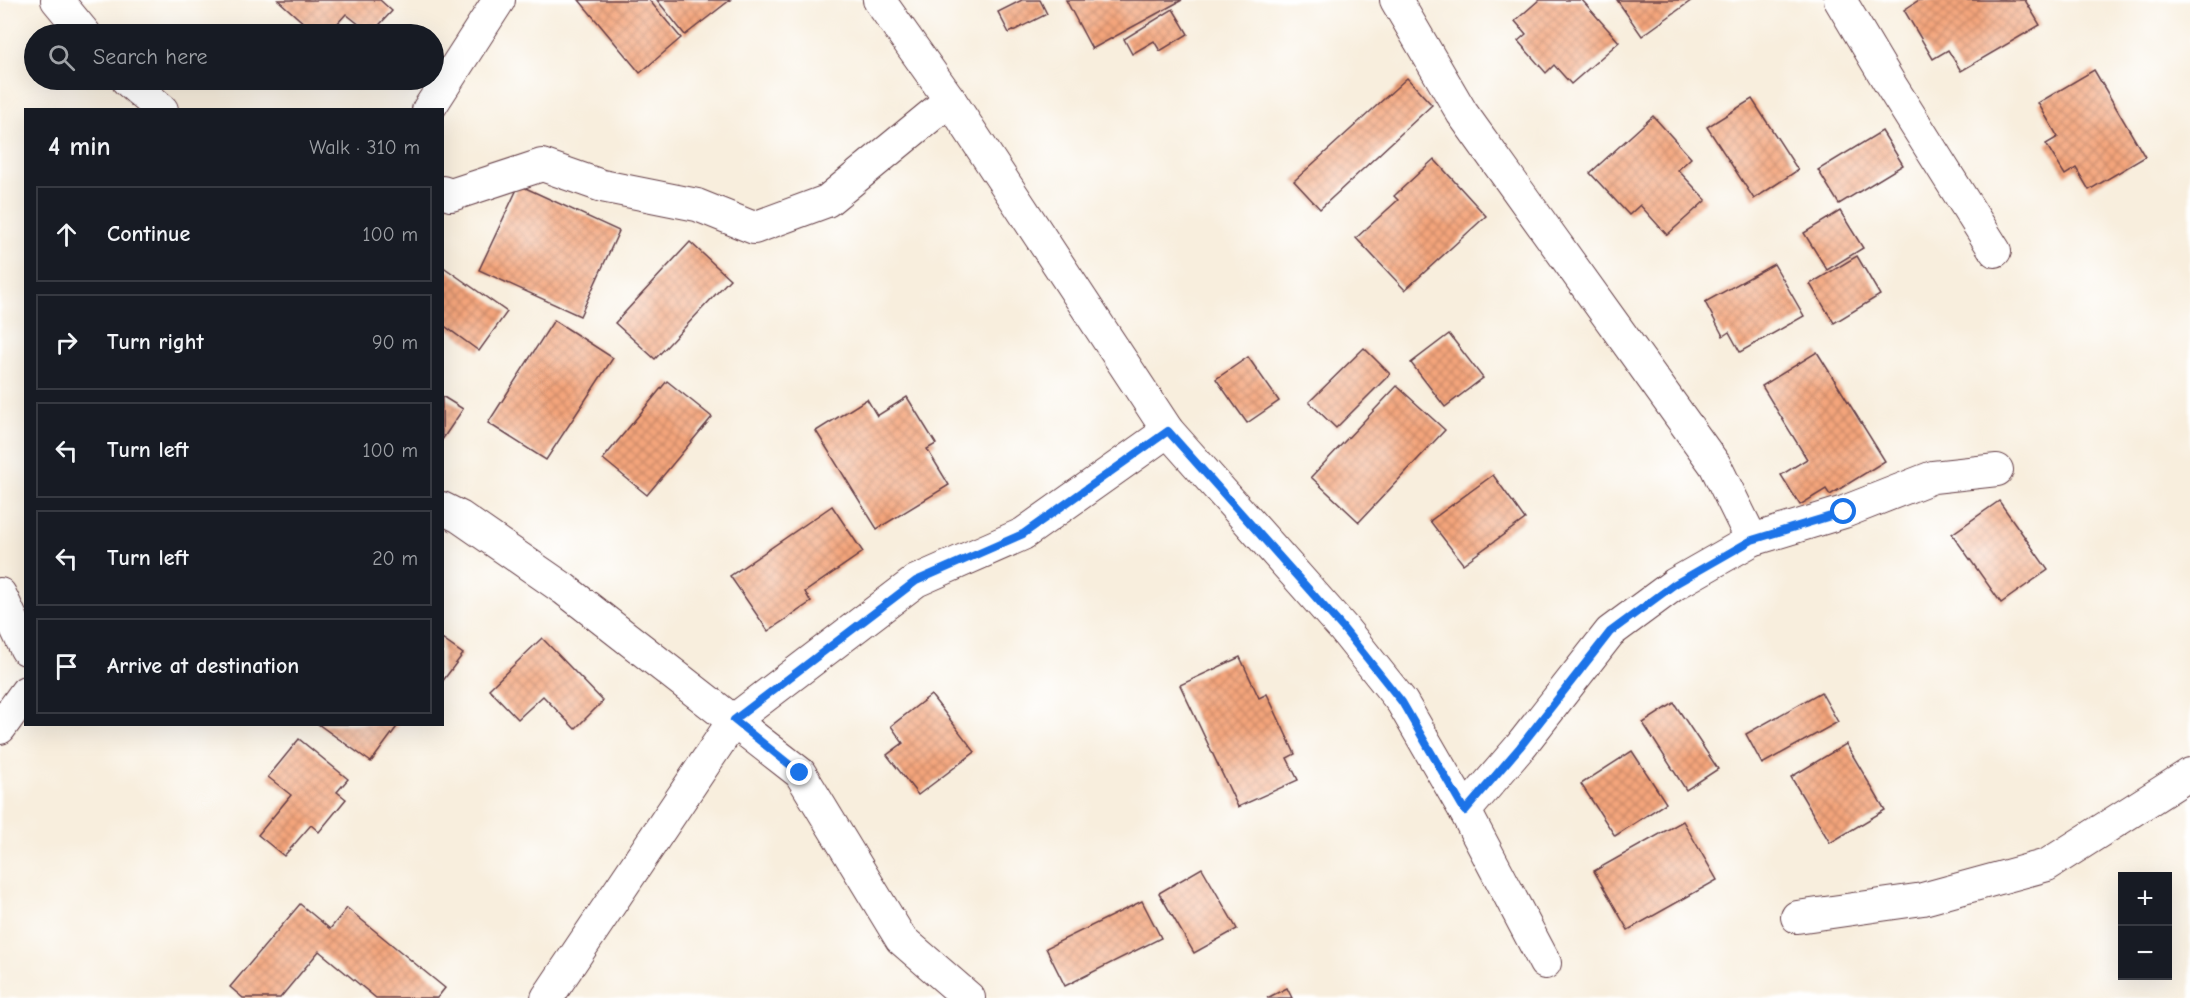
<!DOCTYPE html>
<meta charset="utf-8">
<style>
:root{--surface:#171b24;--page:#242831;--text:#f1f3f6;--muted:#9ea1a6;--line:#363941}
body{margin:0;font-family:"Comic Neue",sans-serif;background:var(--page);color:var(--text)}
.controls{position:absolute;right:18px;bottom:18px;display:grid;overflow:hidden;border-radius:0px;box-shadow:0 6px 24px #0002}
.controls button{width:54px;height:54px;display:grid;place-items:center;padding:0;border:0;border-bottom:2px solid var(--line);background:var(--surface);color:var(--text);font:30px sans-serif}
.stop{position:absolute;width:18px;height:18px;margin:-14px;border:4px solid #1a73e8;border-radius:50%;background:#fff}
.stop.end{background:#1a73e8;border-color:#fff;box-shadow:0 2px 6px #0008}
.list{margin:0;padding:0;list-style:none}
h2{display:flex;justify-content:space-between;align-items:center;height:78px;margin:0;padding:0 24px;font-size:26px}
h2 small{font-size:20px;font-weight:400;color:var(--muted)}
.list li{display:grid;grid-template-columns:39px 1fr auto;gap:18px;align-items:center;box-sizing:border-box;height:96px;margin:0 12px 12px;padding:0 12px;border:2px solid var(--line);border-radius:0px}
.list b{display:block;font-size:22px;white-space:nowrap}
.list em{font-size:20px;font-style:normal;color:var(--muted)}
.icon{flex:none;width:33px;height:33px;fill:none;stroke:currentColor;stroke-width:2;stroke-linecap:round;stroke-linejoin:round}
.map{position:relative;flex:none;width:2190px;height:998px;overflow:hidden}
.search{position:absolute;background:var(--surface);box-shadow:0 6px 24px #0002;left:24px;top:24px;width:420px;height:66px;display:flex;align-items:center;gap:15px;box-sizing:border-box;padding:0 21px;border-radius:33px;color:var(--muted);font-size:22px}
.panel{position:absolute;background:var(--surface);box-shadow:0 6px 24px #0002;left:24px;top:108px;width:420px;height:618px;border-radius:0px}
.map>svg:first-child{display:block}
.building{fill:url(#building-cross-hatch)}
.lines{fill:none;stroke-linecap:round;stroke-linejoin:round}
.minor-casing{stroke:#643e46;stroke-width:34}
.minor{stroke:#fff;stroke-width:32}
.route{stroke:#1a73e8;stroke-width:8}
</style>
<div class="map">
<svg width="2190" height="998" viewBox="0 0 2190 998">
<defs>
<pattern id="building-cross-hatch" width="8" height="8" patternUnits="userSpaceOnUse" patternTransform="scale(1.5)"><rect width="8" height="8" fill="#f4a57c"/><path d="M0 0l8 8M0 8l8-8" fill="none" stroke="#c88666"/></pattern>
</defs>
<rect width="100%" height="100%" fill="#fff"/>
<filter id="ink" filterUnits="userSpaceOnUse"><feTurbulence type="fractalNoise" baseFrequency=".0167" numOctaves="2"/><feDisplacementMap in="SourceGraphic" scale="12" xChannelSelector="R" yChannelSelector="G"/><feConvolveMatrix kernelMatrix="1 2 1 2 8 2 1 2 1" color-interpolation-filters="sRGB"/></filter>
<filter id="wash" filterUnits="userSpaceOnUse"><feTurbulence type="fractalNoise" baseFrequency=".008" numOctaves="4" result="noise"/><feDisplacementMap in="SourceGraphic" scale="24" xChannelSelector="R" yChannelSelector="G"/><feGaussianBlur stdDeviation="1.35" result="paint"/><feColorMatrix in="noise" values="0 0 0 0 0 0 0 0 0 0 0 0 0 0 0 0 0 1.4 0 .05"/><feComposite in="paint" operator="in"/></filter>
<g filter="url(#wash)">
<rect width="100%" height="100%" fill="#f8eedd"/>
<g id="blocks">
<g class="building">
<polygon points="278,0 380,0 392,11 371,34 346,14 328,34 316,34"/>
<polygon points="579,0 649,0 681,38 640,73"/>
<polygon points="657,0 730,0 685,35"/>
<polygon points="1022,0 1040,0 1047,14 1009,33 998,12"/>
<polygon points="1066,0 1182,0 1092,49"/>
<polygon points="1539,0 1582,0 1619,42 1571,84 1554,65 1546,73 1518,41 1526,34 1515,21"/>
<polygon points="1617,0 1692,0 1642,36"/>
<polygon points="1919,0 2025,0 2040,25 1961,71 1948,50 1933,59 1904,10"/>
<polygon points="1173,9 1188,34 1160,51 1154,41 1132,54 1124,39"/>
<polygon points="2094,70 2145,157 2089,190 2076,168 2065,175 2046,144 2058,137 2038,103"/>
<polygon points="1407,78 1432,105 1320,209 1294,181"/>
<polygon points="1752,99 1798,170 1754,199 1707,127"/>
<polygon points="1653,116 1691,158 1678,170 1706,200 1667,235 1640,205 1629,215 1590,173"/>
<polygon points="1882,131 1903,165 1839,204 1818,170"/>
<polygon points="1434,159 1486,216 1405,290 1356,238 1398,200 1394,196"/>
<polygon points="519,185 619,231 580,316 479,270"/>
<polygon points="1840,211 1863,248 1827,270 1804,233"/>
<polygon points="690,242 730,279 655,359 615,323"/>
<polygon points="1857,256 1880,295 1834,323 1810,284"/>
<polygon points="1774,264 1804,316 1740,352 1729,332 1723,336 1705,302"/>
<polygon points="442,266 507,312 479,351 442,324"/>
<polygon points="554,320 613,358 546,460 488,423"/>
<polygon points="1449,334 1483,378 1445,407 1411,363"/>
<polygon points="1364,348 1390,374 1336,428 1309,402"/>
<polygon points="1817,352 1885,461 1830,495 1826,489 1800,505 1781,475 1807,459 1762,386"/>
<polygon points="1248,357 1279,401 1247,423 1216,379"/>
<polygon points="667,381 712,417 647,495 603,459"/>
<polygon points="1397,386 1445,430 1359,522 1311,477"/>
<polygon points="442,396 463,409 442,440"/>
<polygon points="907,397 936,444 927,449 949,485 877,529 816,431 867,399 877,416"/>
<polygon points="1493,475 1525,519 1463,564 1430,521"/>
<polygon points="1999,501 2048,570 2001,603 1952,534"/>
<polygon points="832,506 863,552 805,592 811,602 768,631 730,576"/>
<polygon points="542,638 603,701 575,729 543,696 518,719 489,689"/>
<polygon points="442,639 463,654 442,682"/>
<polygon points="1240,657 1259,698 1267,694 1295,754 1287,758 1298,780 1238,807 1180,685"/>
<polygon points="1821,692 1838,722 1762,764 1746,734"/>
<polygon points="931,695 975,752 918,795 887,755 903,743 891,726"/>
<polygon points="1674,703 1718,769 1686,790 1643,723"/>
<polygon points="318,724 399,724 371,762"/>
<polygon points="299,739 348,779 337,792 346,799 319,832 311,825 284,856 258,835 291,795 268,777"/>
<polygon points="1846,744 1885,810 1830,843 1791,777"/>
<polygon points="1632,751 1666,803 1615,836 1581,784"/>
<polygon points="1683,821 1717,880 1628,930 1594,871"/>
<polygon points="1202,868 1237,929 1194,953 1159,893"/>
<polygon points="1142,901 1161,938 1065,986 1046,948"/>
<polygon points="300,904 330,929 347,908 445,988 437,998 376,998 319,951 280,998 243,998 230,987"/>
<polygon points="1287,988 1292,998 1267,998"/>
</g>
</g>
</g>
<g filter="url(#ink)">
<use href="#blocks" fill-opacity="0" stroke="#643e46" stroke-width="1.5"/>
<g class="lines">
<g class="minor-casing">
<g id="minor">
<polyline points="57,0 85,34"/>
<polyline points="879,0 950,100 1168,431 1343,628 1402,702 1465,811 1545,963"/>
<polyline points="1396,0 1462,113 1715,465 1752,540"/>
<polyline points="1840,0 1890,84 1995,251"/>
<polyline points="127,80 162,110"/>
<polyline points="428,110 499,0"/>
<polyline points="442,192 451,195 542,165 602,186 697,205 754,228 827,201 950,100"/>
<polyline points="442,508 460,517 564,589 800,773 901,939 969,998"/>
<polyline points="0,594 26,649"/>
<polyline points="0,728 26,692"/>
<polyline points="1465,811 1520,747 1610,632 1675,584 1752,540 1844,512 1933,477 1997,470"/>
<polyline points="1797,917 1923,899 2047,865 2190,774"/>
<polyline points="547,998 734,720 916,581 1023,534 1168,431"/>
</g>
</g>
<use href="#minor" class="minor"/>
</g>
</g>
<g class="lines" filter="url(#ink)">
<polyline class="route" points="800,773 734,720 916,581 1023,534 1168,431 1343,628 1402,702 1465,811 1520,747 1610,632 1675,584 1752,540 1844,512"/>
</g>
</svg>
<div class="controls">
<button>+</button>
<button>−</button>
</div>
<div class="stop" style="left:1844px;top:512px"></div>
<div class="stop end" style="left:800px;top:773px"></div>
<div class="search"><svg class="icon" aria-label="search" viewBox="0 0 24 24"><circle cx="10" cy="10" r="6"/><path d="M15 15l6 6"/></svg>Search here</div>
<section class="panel">
<h2>4 min<small>Walk · 310 m</small></h2>
<ul class="list">
<li><svg class="icon" aria-label="ahead" viewBox="0 0 24 24"><path d="M12 20V5M6 11l6-6 6 6"/></svg><div><b>Continue</b></div><em>100 m</em></li>
<li><svg class="icon" aria-label="right" viewBox="0 0 24 24"><path d="M7 20v-9h11M14 6l5 5-5 5"/></svg><div><b>Turn right</b></div><em>90 m</em></li>
<li><svg class="icon" aria-label="left" viewBox="0 0 24 24"><path d="M17 20v-9H6M10 6l-5 5 5 5"/></svg><div><b>Turn left</b></div><em>100 m</em></li>
<li><svg class="icon" aria-label="left" viewBox="0 0 24 24"><path d="M17 20v-9H6M10 6l-5 5 5 5"/></svg><div><b>Turn left</b></div><em>20 m</em></li>
<li><svg class="icon" aria-label="arrive" viewBox="0 0 24 24"><path d="M6 21V4h12l-3 4 3 4H6"/></svg><div><b>Arrive at destination</b></div></li>
</ul>
</section>
</div>
